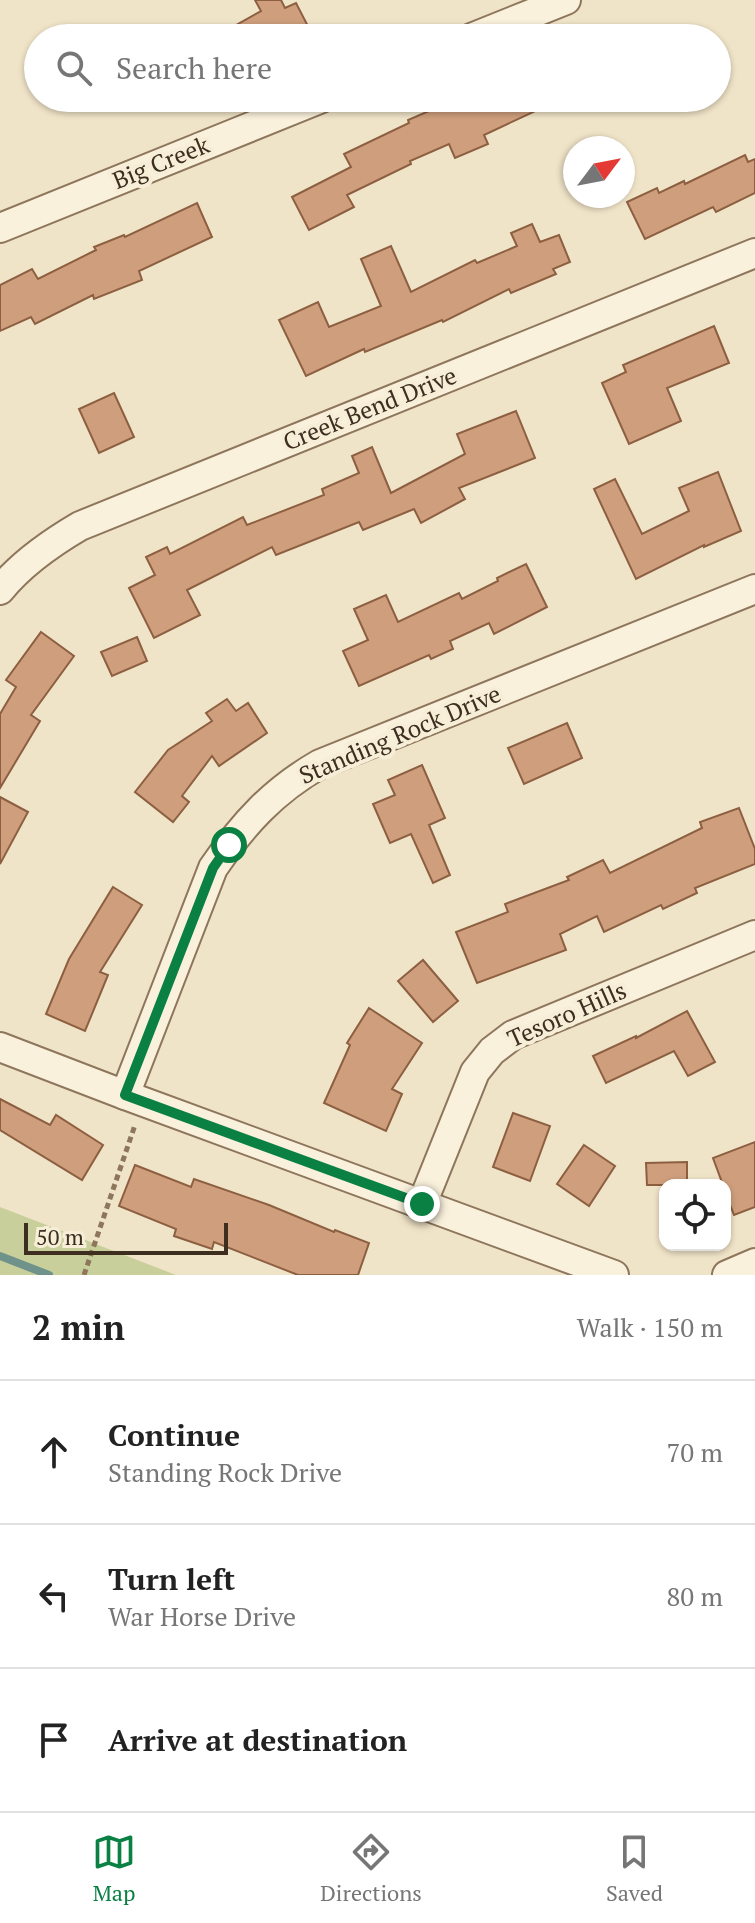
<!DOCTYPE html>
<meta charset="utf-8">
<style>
:root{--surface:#fff;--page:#f2f2f2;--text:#222;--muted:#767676;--line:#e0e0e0;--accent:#0b8043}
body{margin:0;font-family:"PT Serif",serif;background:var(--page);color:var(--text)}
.controls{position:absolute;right:24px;bottom:24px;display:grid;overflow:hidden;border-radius:16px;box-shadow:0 2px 6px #0004}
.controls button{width:72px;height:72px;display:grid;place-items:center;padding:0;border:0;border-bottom:2px solid var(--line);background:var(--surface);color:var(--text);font:40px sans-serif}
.compass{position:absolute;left:563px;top:136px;width:72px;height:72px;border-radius:50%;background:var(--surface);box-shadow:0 2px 6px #0004;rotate:58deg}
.scale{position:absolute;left:24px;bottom:20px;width:204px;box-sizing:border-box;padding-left:8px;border:4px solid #3d2e20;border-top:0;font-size:22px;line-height:28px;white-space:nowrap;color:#3d2e20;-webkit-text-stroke:6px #f7eed8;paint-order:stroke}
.stop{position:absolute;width:24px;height:24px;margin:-18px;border:6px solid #0b8043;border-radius:50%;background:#fff}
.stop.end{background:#0b8043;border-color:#fff;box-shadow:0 2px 8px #0008}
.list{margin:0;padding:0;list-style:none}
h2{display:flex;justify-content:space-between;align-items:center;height:104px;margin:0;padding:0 32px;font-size:34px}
h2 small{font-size:26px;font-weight:400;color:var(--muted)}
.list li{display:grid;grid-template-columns:52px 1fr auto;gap:24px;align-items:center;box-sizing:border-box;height:144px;padding:0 32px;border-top:2px solid var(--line)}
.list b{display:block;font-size:30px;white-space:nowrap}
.list p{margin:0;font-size:26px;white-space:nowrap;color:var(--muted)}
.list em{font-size:26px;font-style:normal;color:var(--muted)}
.icon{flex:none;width:44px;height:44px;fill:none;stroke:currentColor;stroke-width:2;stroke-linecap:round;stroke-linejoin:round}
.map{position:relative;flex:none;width:755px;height:1275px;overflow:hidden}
.search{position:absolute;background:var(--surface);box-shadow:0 2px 6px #0004;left:24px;right:24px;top:24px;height:88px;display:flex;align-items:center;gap:20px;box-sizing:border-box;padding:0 28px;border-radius:44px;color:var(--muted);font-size:30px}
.sheet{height:536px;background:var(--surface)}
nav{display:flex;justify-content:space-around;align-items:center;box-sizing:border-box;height:112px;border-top:2px solid var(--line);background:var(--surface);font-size:22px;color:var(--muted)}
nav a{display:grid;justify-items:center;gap:4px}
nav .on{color:var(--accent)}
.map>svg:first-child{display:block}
.green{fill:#c9cf9b}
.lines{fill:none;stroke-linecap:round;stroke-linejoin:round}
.stream{stroke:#6f938a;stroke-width:8}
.building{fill:#cf9f7d;stroke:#8d5f41;stroke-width:2}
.minor-casing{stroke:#8d765c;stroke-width:32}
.path{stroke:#8d765c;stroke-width:5;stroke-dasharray:6 4;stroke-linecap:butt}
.minor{stroke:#faf1dc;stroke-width:28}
.route{stroke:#0b8043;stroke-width:10}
.labels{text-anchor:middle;stroke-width:8;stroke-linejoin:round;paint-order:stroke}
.street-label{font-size:24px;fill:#3d2e20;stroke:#f7eed8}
</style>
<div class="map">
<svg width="755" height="1275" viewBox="0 0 755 1275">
<rect width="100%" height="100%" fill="#f0e4c8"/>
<polygon class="green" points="0,1207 176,1275 0,1275"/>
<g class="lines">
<polyline class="stream" points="0,1256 49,1275"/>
</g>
<g class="building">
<polygon points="255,0 281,0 285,8 296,3 311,32 299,38 213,38 261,11"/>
<polygon points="459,98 563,98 484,135 488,144 455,158 449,144 410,161 411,164 347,195 354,207 309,230 292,197 351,167 344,154 409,123 408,120"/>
<polygon points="745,155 748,162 755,159 755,193 716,212 713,207 645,239 627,202 657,188 659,193 684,181 685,184"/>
<polygon points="197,203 212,237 139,271 142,280 94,299 93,295 35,324 31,317 0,331 0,285 32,269 38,279 96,250 94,247 124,235 125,237"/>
<polygon points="532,224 540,242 559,235 570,262 553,269 556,274 511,293 509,289 443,322 442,320 365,352 364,349 306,376 279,320 318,302 329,327 381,306 361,259 391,246 411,292 475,260 477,263 517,246 511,233"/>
<polygon points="714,326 729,363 667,388 681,421 629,444 602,383 626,372 623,365"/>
<polygon points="114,393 134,437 99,453 79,409"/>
<polygon points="516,411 535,458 459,488 465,499 421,523 414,509 363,530 359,522 276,555 272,547 187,590 200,615 154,638 129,588 155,575 146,557 167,547 170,554 243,517 247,525 324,495 322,489 359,473 352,456 372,447 391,493 465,454 457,434"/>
<polygon points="718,472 741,531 704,547 704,545 636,579 594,489 615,479 642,534 689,511 679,488"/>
<polygon points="526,564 547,607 494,634 489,623 450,641 453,649 431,659 429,655 359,686 343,651 368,640 354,609 386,595 398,622 459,593 462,599 498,581 497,578"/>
<polygon points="41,632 74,656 31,715 40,721 0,788 0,714 16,687 6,680"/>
<polygon points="137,637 147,661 112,676 101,652"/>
<polygon points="227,699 236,711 248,703 267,733 219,766 212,756 182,796 189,802 173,822 135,792 168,750 212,721 206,713"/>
<polygon points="567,723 582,758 524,784 508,748"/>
<polygon points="422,765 445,818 429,825 450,875 433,883 411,834 390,843 373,804 395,795 388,780"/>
<polygon points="0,797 28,812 0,864"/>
<polygon points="739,808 755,849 755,864 695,888 697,893 663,909 661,905 604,932 597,916 560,934 566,950 477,983 456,932 508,912 505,904 569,880 567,877 603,860 610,873 702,828 700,822"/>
<polygon points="113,887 142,905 100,972 108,975 85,1031 46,1014 69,959"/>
<polygon points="423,960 458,1001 433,1022 398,981"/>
<polygon points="369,1008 422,1043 392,1089 402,1094 386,1131 324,1103 350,1045 347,1043"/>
<polygon points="687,1011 715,1062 688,1076 674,1051 606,1083 593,1056 636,1036 636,1038"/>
<polygon points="0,1099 50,1125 56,1115 103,1145 82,1180 0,1130"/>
<polygon points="513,1113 550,1126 530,1181 493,1167"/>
<polygon points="755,1142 755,1207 734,1215 725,1192 725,1185 723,1185 713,1158"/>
<polygon points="584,1145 615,1166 589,1206 557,1184"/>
<polygon points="687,1162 687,1185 647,1185 646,1163"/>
<polygon points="135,1165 191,1187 194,1179 269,1205 334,1232 335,1230 369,1243 358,1275 298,1275 214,1242 212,1249 174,1236 176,1229 119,1206"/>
</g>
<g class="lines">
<g class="minor-casing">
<g id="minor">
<polyline points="471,38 566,0"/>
<polyline points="0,228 322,98"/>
<path d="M0,590C21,564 51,543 80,526L755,253"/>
<polyline points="0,1047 125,1095 614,1275"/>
<path d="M125,1095L213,868C243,824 273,791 320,764L755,589"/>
<polyline points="422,1204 475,1072 492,1051 513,1035 755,935"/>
<polyline points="727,1275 755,1263"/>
</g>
</g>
<polyline class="path" points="84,1275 135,1125"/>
<use href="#minor" class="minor"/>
</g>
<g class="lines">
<polyline class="route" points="229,845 213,868 125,1095 422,1204"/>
</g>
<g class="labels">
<g class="street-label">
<text transform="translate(161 163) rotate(-22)" y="8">Big Creek</text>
<text transform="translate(370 409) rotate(-22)" y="8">Creek Bend Drive</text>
<text transform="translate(400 735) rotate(-23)" y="8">Standing Rock Drive</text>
<text transform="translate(567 1015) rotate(-24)" y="8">Tesoro Hills</text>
</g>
</g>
</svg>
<div class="controls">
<button><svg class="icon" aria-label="locate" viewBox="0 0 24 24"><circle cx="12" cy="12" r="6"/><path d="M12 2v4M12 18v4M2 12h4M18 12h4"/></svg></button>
</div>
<svg class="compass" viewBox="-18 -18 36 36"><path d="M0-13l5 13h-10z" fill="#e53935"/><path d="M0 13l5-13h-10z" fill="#767676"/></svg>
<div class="scale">50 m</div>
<div class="stop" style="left:229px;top:845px"></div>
<div class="stop end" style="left:422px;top:1204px"></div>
<div class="search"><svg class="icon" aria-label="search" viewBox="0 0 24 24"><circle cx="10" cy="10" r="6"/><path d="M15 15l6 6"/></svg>Search here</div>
</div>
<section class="sheet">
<h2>2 min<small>Walk · 150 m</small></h2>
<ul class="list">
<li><svg class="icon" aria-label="ahead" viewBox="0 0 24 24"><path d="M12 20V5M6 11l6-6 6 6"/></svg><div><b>Continue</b><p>Standing Rock Drive</p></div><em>70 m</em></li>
<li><svg class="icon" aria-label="left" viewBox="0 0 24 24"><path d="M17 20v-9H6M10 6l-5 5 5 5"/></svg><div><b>Turn left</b><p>War Horse Drive</p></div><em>80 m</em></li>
<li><svg class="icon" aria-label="arrive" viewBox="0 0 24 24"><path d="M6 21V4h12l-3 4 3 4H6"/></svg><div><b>Arrive at destination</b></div></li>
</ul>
</section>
<nav>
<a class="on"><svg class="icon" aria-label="map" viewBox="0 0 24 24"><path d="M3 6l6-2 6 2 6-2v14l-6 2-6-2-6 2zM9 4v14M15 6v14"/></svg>Map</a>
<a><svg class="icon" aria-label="directions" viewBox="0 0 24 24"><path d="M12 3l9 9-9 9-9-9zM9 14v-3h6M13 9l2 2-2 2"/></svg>Directions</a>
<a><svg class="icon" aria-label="saved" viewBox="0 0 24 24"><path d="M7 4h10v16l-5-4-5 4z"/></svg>Saved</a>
</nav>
